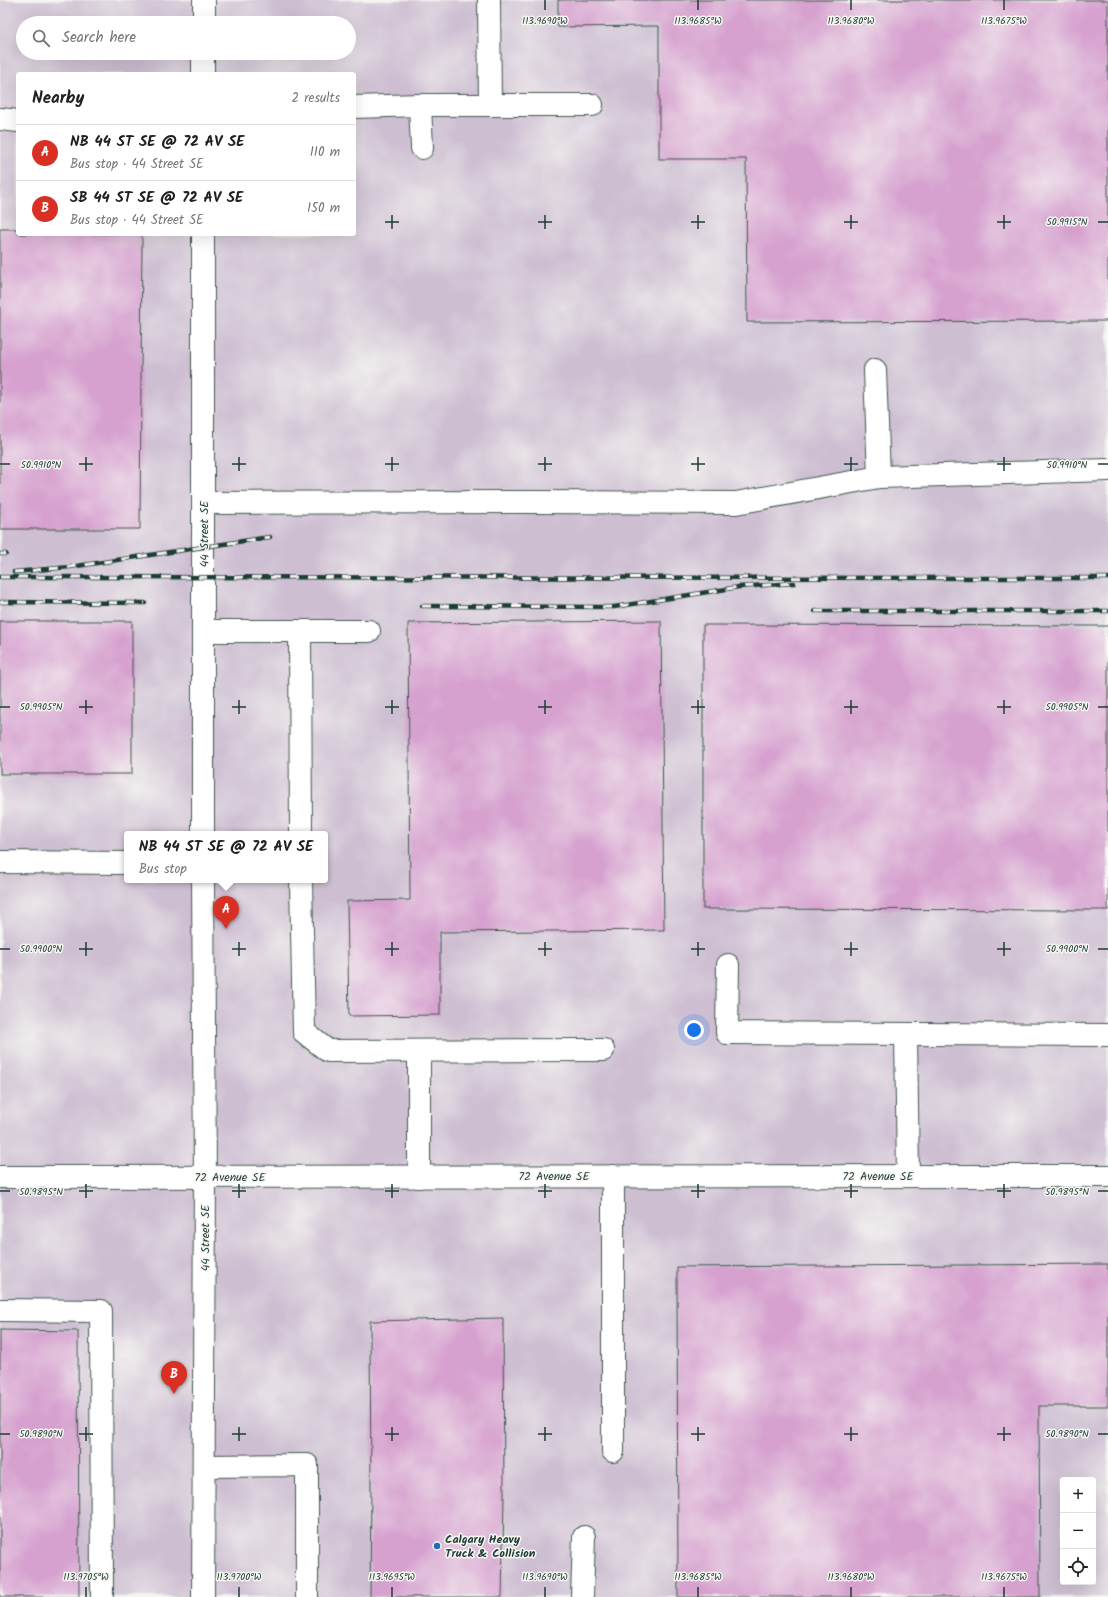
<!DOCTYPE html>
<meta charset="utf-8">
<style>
:root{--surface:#fff;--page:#f2f2f2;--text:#202124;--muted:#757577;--line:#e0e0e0;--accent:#d93025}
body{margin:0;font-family:Kalam,sans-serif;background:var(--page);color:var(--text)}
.controls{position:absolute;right:12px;bottom:12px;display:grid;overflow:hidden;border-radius:4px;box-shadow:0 4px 16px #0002}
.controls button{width:36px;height:36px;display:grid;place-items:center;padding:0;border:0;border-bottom:1px solid var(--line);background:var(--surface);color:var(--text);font:20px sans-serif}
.you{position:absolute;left:694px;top:1030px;width:14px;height:14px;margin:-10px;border:3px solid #fff;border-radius:50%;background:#1a73e8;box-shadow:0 0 0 6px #1a73e833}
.badge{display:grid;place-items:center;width:26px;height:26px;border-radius:50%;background:var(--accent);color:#fff;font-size:13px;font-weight:700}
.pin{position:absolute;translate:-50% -33px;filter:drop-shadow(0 1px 2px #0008)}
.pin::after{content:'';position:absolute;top:21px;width:14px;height:12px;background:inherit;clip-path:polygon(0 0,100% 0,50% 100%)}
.popup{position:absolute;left:124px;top:831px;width:204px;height:52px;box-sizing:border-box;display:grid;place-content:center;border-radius:4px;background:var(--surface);filter:drop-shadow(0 1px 3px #0005);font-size:13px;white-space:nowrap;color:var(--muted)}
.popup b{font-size:15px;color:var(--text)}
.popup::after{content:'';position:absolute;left:50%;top:100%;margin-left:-8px;border:8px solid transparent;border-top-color:var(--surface)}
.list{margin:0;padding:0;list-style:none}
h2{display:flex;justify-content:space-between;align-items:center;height:52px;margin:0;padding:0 16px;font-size:17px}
h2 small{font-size:13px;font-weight:400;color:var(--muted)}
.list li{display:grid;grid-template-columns:26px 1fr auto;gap:12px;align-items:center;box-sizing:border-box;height:56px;padding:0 16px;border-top:1px solid var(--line)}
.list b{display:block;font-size:15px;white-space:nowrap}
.list p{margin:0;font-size:13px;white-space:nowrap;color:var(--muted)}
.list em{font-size:13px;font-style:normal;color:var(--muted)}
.icon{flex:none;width:22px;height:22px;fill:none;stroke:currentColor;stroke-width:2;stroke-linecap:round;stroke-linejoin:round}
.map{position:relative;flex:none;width:1108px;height:1597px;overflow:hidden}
.search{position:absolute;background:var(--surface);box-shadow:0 4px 16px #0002;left:16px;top:16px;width:340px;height:44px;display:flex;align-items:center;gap:10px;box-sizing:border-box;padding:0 14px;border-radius:22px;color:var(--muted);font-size:15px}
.panel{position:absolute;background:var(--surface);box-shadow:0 4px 16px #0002;left:16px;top:72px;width:340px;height:164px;border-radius:4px}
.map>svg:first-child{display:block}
.industrial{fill:#cdbed2;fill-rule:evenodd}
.building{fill:#d6a0cf}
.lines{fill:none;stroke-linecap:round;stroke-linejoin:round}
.minor-casing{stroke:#3f574d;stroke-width:24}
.minor{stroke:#fff;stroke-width:22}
.rail-casing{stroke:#1f3d34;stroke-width:4.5}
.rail{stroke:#f6f6f2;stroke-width:3;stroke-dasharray:9;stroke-linecap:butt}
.ticks{fill:none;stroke:#1f3d34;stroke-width:1.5}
.poi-dot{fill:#1f6fb2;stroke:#f6f6f2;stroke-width:1.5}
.labels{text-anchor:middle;stroke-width:3;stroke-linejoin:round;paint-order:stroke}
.street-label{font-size:12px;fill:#1f3d34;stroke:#f6f6f2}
.poi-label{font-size:12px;font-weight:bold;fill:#1f3d34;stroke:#f6f6f2;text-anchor:start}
.ticks-label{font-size:10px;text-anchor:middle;fill:#1f3d34;stroke:#f6f6f2;stroke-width:3;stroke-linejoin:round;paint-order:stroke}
</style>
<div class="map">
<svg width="1108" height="1597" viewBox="0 0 1108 1597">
<rect width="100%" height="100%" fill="#f6f6f2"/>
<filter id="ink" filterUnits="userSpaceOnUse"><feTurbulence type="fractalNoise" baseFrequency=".025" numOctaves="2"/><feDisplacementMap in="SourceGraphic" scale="8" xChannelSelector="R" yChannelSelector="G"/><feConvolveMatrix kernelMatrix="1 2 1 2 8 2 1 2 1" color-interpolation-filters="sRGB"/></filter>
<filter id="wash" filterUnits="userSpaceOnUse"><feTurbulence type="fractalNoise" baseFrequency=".012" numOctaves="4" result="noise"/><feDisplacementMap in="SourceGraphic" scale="16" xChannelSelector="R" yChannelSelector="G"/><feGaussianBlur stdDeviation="0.9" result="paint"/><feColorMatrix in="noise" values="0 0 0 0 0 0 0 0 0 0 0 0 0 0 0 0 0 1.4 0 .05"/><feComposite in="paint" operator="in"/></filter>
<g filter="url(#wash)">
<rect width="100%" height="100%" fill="#f4ebda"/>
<path class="industrial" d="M0,0H1108V1597H0ZM23,23H349V53H23ZM18,74H354V234H18ZM127,834H325V880H127ZM1063,1480H1093V1582H1063Z"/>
<g id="blocks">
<g class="building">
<polygon points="558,0 1108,0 1108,321 747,322 746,159 659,159 659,26 558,27"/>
<polygon points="0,229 18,229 18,234 142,234 140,529 0,529"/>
<rect x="0" y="621" width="132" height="153"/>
<polygon points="661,621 664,930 440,932 440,1015 349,1016 347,901 410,900 408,623"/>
<polygon points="703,625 1108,626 1108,910 703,909"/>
<polygon points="1108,1264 1108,1406 1039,1406 1040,1597 678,1597 677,1267"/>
<polygon points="503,1318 504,1495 502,1597 370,1597 371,1493 370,1321"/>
<polygon points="0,1330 78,1331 79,1597 0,1597"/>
</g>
</g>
</g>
<g filter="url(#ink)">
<use href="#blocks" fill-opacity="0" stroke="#3f574d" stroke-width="1"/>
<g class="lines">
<g class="minor-casing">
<g id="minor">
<polyline points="489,0 490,105"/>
<polyline points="204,23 204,0"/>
<polyline points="203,74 203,53"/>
<polyline points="420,105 422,148"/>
<polyline points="354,107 420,105 592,105"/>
<polyline points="0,119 18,121"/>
<polyline points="875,370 879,477"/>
<polyline points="204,503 534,502 736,503 879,477 1108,470"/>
<polyline points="204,631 369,631"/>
<polyline points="300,631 301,834"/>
<polyline points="203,834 203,234"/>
<polyline points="0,862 127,863"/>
<polyline points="301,880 304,1032 328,1051 603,1050"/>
<polyline points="728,965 727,1033 1108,1035"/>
<polyline points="906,1034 908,1176"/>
<polyline points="613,1176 613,1451"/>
<polyline points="0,1177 1108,1176"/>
<polyline points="419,1177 419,1051"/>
<polyline points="0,1310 101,1311 102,1597"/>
<polyline points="204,1466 307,1465 307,1597"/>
<polyline points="203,1597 205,1177 203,880"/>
<polyline points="582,1597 584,1537"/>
</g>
</g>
<use href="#minor" class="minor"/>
<g class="rail-casing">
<g id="rail">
<polyline points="0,554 6,554"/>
<polyline points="14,572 70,567 270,537"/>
<polyline points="0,577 1108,578"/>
<polyline points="0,602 145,603"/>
<polyline points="422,606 614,607 739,587 794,583"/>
<polyline points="815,611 1108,611"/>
</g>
</g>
<use href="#rail" class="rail"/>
</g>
</g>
<path class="ticks" d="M545,0V10M698,0V10M851,0V10M1004,0V10M392,215V229M545,215V229M698,215V229M851,215V229M1004,215V229M385,222H399M538,222H552M691,222H705M844,222H858M997,222H1011M1098,222H1108M86,457V471M239,457V471M392,457V471M545,457V471M698,457V471M851,457V471M1004,457V471M0,464H10M79,464H93M232,464H246M385,464H399M538,464H552M691,464H705M844,464H858M997,464H1011M1098,464H1108M86,700V714M239,700V714M392,700V714M545,700V714M698,700V714M851,700V714M1004,700V714M0,707H10M79,707H93M232,707H246M385,707H399M538,707H552M691,707H705M844,707H858M997,707H1011M1098,707H1108M86,942V956M239,942V956M392,942V956M545,942V956M698,942V956M851,942V956M1004,942V956M0,949H10M79,949H93M232,949H246M385,949H399M538,949H552M691,949H705M844,949H858M997,949H1011M1098,949H1108M86,1184V1198M239,1184V1198M392,1184V1198M545,1184V1198M698,1184V1198M851,1184V1198M1004,1184V1198M0,1191H10M79,1191H93M232,1191H246M385,1191H399M538,1191H552M691,1191H705M844,1191H858M997,1191H1011M1098,1191H1108M86,1427V1441M239,1427V1441M392,1427V1441M545,1427V1441M698,1427V1441M851,1427V1441M1004,1427V1441M0,1434H10M79,1434H93M232,1434H246M385,1434H399M538,1434H552M691,1434H705M844,1434H858M997,1434H1011M1098,1434H1108M86,1587V1597M239,1587V1597M392,1587V1597M545,1587V1597M698,1587V1597M851,1587V1597M1004,1587V1597"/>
<circle class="poi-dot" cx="437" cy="1546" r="4"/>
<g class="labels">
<g class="street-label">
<text transform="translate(204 534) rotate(-90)" y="4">44 Street SE</text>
<text x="554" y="1180">72 Avenue SE</text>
<text x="878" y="1180">72 Avenue SE</text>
<text x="230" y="1181">72 Avenue SE</text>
<text transform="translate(205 1238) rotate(-90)" y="4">44 Street SE</text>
</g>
<g class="poi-label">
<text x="445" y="1543">Calgary Heavy<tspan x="445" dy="14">Truck &amp; Collision</tspan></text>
</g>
</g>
<g class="ticks-label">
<text x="545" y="24">113.9690°W</text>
<text x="698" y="24">113.9685°W</text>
<text x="851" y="24">113.9680°W</text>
<text x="1004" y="24">113.9675°W</text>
<text x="1067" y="225">50.9915°N</text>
<text x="41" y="468">50.9910°N</text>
<text x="1067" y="468">50.9910°N</text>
<text x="41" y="710">50.9905°N</text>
<text x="1067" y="710">50.9905°N</text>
<text x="41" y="952">50.9900°N</text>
<text x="1067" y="952">50.9900°N</text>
<text x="41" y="1195">50.9895°N</text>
<text x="1067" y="1195">50.9895°N</text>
<text x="41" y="1437">50.9890°N</text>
<text x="1067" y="1437">50.9890°N</text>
<text x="86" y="1580">113.9705°W</text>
<text x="239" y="1580">113.9700°W</text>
<text x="392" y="1580">113.9695°W</text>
<text x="545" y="1580">113.9690°W</text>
<text x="698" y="1580">113.9685°W</text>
<text x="851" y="1580">113.9680°W</text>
<text x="1004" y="1580">113.9675°W</text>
</g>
</svg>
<div class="controls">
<button>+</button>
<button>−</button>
<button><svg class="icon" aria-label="locate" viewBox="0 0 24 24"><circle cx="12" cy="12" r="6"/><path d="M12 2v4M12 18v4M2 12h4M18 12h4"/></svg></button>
</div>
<div class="you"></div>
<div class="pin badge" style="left:226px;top:929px">A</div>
<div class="popup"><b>NB 44 ST SE @ 72 AV SE</b>Bus stop</div>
<div class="pin badge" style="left:174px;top:1394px">B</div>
<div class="search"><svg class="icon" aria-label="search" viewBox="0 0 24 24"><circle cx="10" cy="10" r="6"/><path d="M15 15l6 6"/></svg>Search here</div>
<section class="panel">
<h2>Nearby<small>2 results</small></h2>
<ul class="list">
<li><span class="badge">A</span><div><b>NB 44 ST SE @ 72 AV SE</b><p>Bus stop · 44 Street SE</p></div><em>110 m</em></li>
<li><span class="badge">B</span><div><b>SB 44 ST SE @ 72 AV SE</b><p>Bus stop · 44 Street SE</p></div><em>150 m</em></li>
</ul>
</section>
</div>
